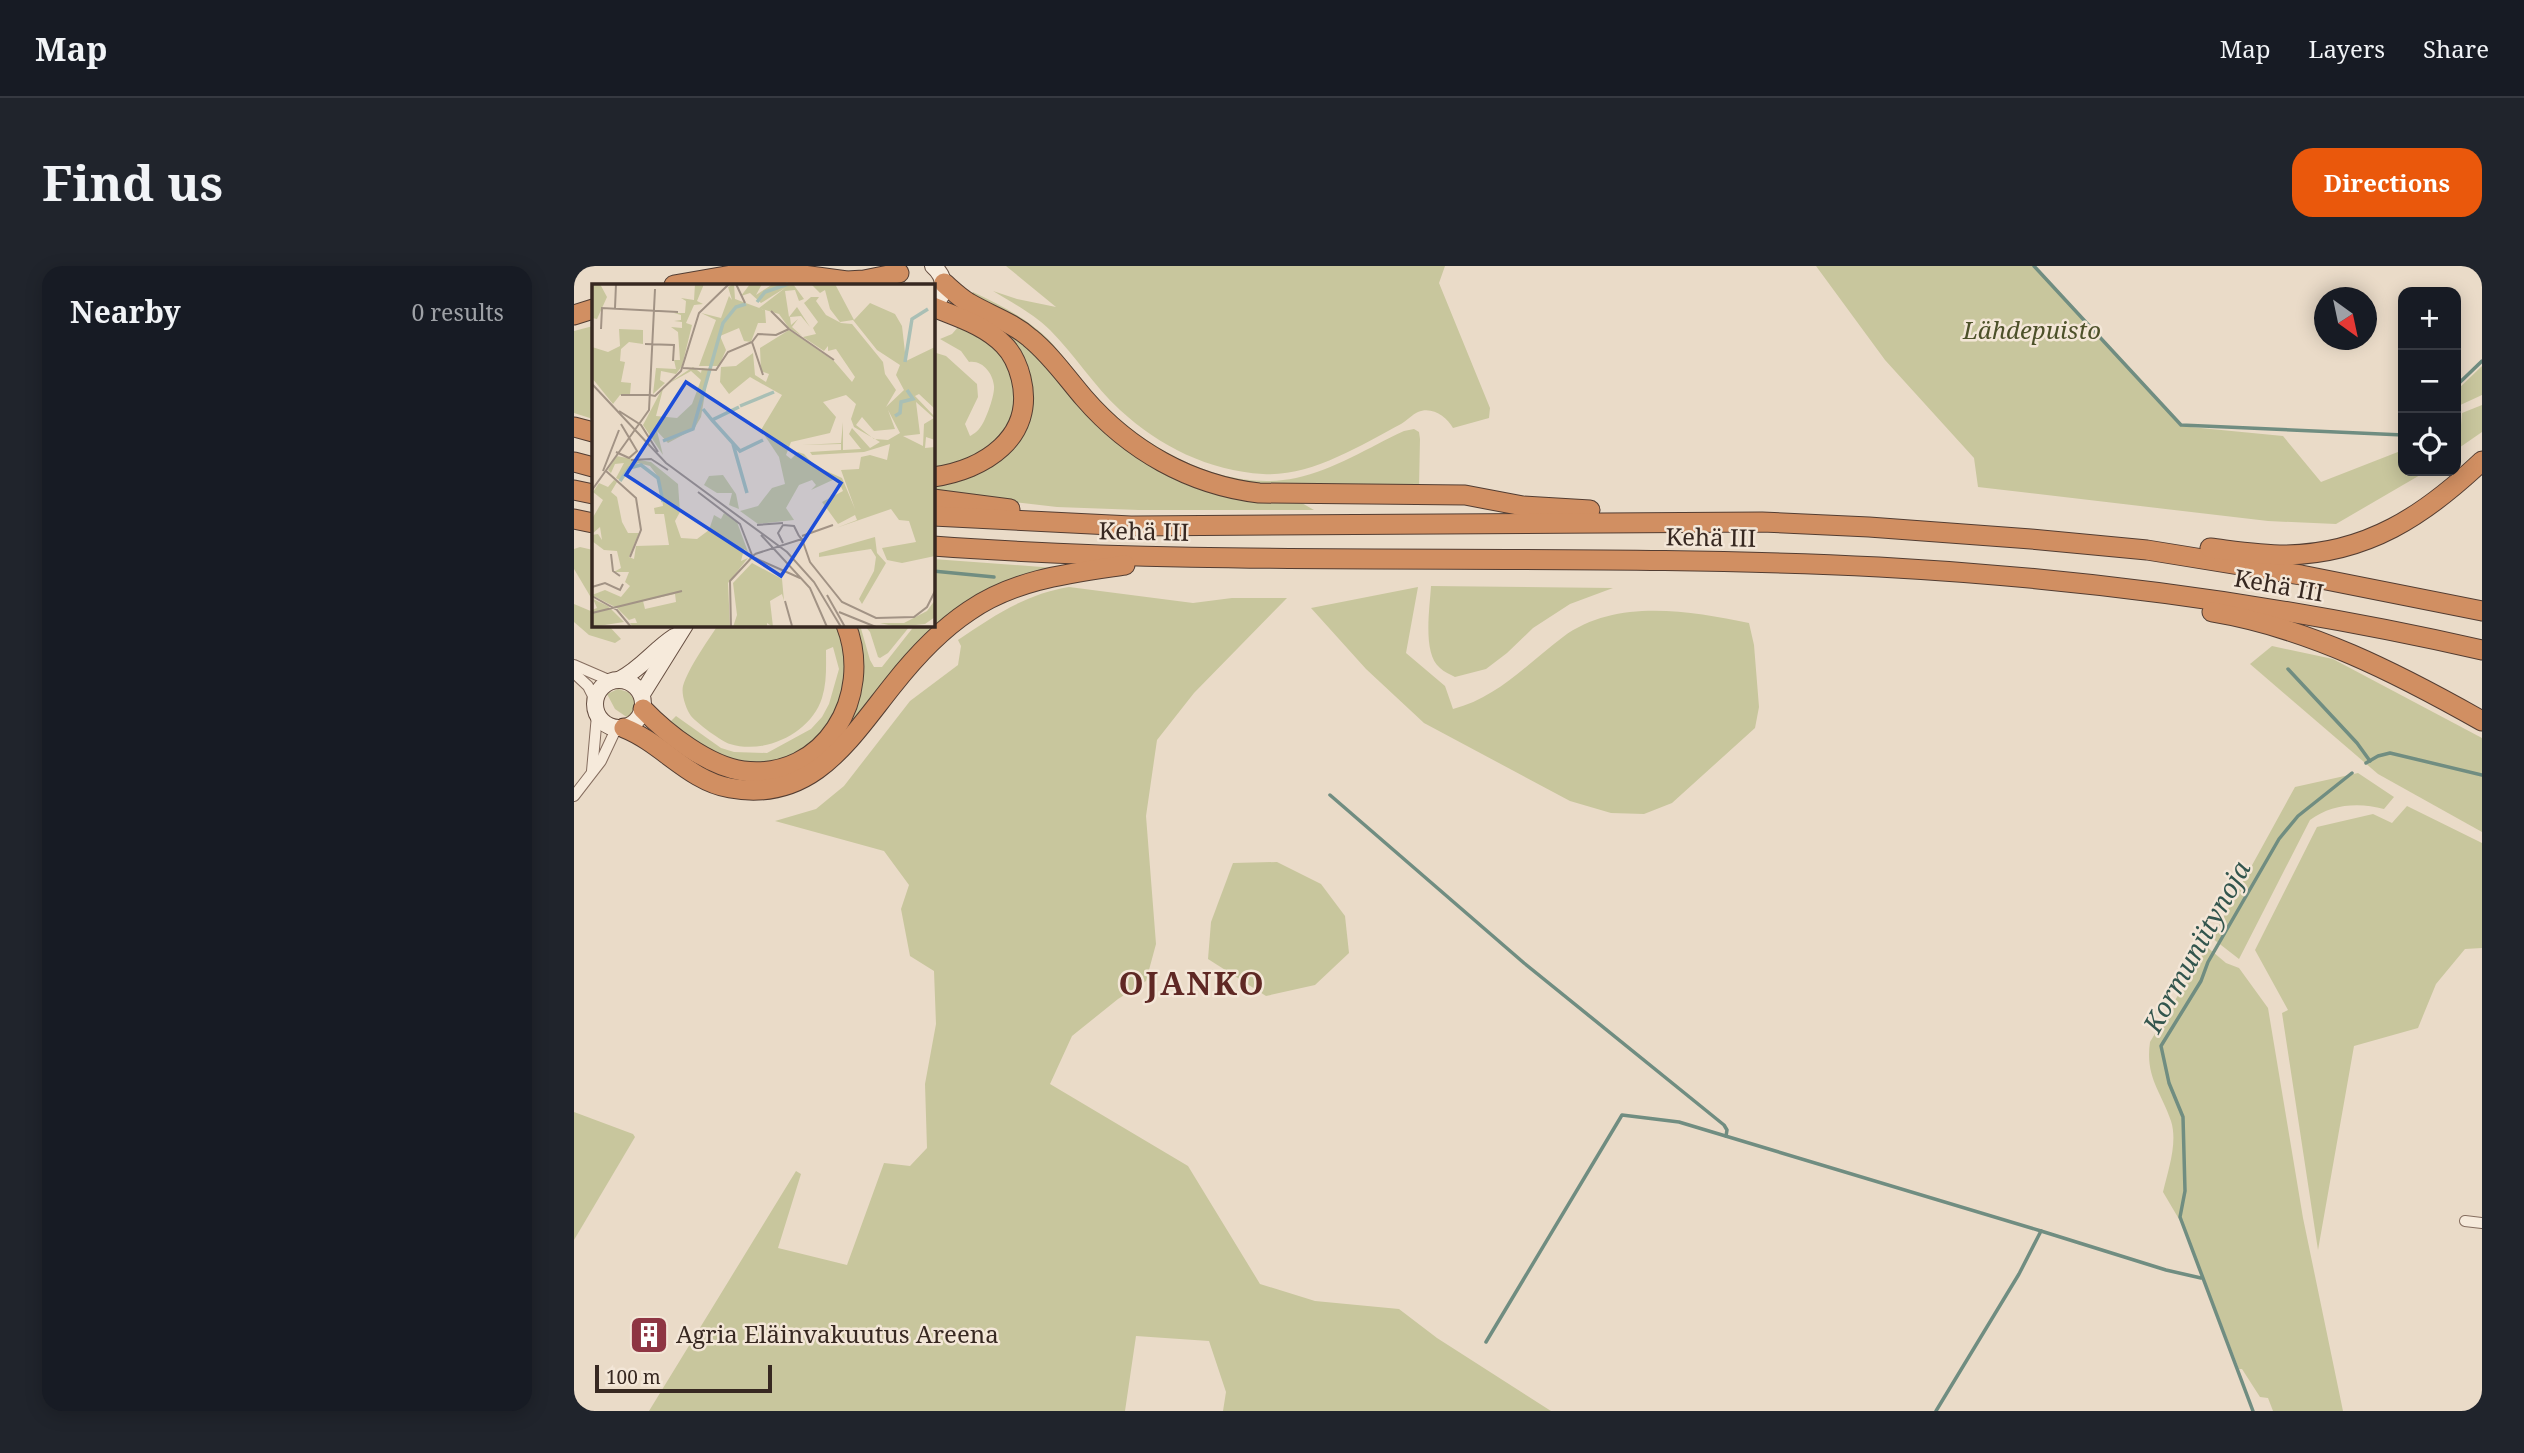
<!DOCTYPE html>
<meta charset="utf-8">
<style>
:root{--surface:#171b24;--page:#20242c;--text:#f1f3f6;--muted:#9ea1a6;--line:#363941;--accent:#ea580c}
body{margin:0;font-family:"Noto Serif",serif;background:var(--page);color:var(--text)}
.controls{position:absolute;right:21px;top:21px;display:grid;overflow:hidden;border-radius:14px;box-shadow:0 4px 18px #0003}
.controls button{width:63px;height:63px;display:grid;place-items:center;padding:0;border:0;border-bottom:2px solid var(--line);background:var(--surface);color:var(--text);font:35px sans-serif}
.compass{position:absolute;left:1740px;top:21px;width:63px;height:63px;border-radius:50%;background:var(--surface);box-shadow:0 4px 18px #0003;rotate:147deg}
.scale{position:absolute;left:21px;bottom:18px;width:177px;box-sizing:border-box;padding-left:7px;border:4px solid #372821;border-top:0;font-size:19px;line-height:24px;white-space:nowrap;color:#372821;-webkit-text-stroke:5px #f3e6d7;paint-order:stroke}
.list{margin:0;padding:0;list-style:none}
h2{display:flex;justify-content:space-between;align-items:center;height:91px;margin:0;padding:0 28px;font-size:30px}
h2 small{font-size:23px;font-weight:400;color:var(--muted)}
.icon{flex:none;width:38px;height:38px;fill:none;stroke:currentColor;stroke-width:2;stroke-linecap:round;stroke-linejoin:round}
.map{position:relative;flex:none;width:1908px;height:1145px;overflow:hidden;border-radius:21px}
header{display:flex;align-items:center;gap:42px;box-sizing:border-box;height:98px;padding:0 35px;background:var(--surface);border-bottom:2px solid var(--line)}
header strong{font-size:33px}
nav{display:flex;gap:38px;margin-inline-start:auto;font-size:24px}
.intro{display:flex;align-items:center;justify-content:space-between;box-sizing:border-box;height:168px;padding:0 42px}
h1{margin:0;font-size:49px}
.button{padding:18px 32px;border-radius:21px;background:var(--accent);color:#fff;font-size:24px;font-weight:700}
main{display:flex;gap:42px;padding:0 42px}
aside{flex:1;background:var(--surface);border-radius:21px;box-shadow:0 4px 18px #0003}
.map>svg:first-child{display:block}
.green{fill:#c8c69d}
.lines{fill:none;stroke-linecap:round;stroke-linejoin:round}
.stream{stroke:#708d81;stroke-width:3.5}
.street-casing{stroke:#856d5f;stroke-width:12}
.secondary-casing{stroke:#674f42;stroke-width:18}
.highway-casing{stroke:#533d32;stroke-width:21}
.street{stroke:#f6eadb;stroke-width:10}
.secondary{stroke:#f6eadb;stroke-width:16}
.highway{stroke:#d18f62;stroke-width:19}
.labels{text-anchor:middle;stroke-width:5;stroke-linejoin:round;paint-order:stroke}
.park-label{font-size:24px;font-style:italic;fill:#4d512a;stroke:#f3e6d7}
.street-label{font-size:24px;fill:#372821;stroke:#f3e6d7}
.poi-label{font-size:24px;fill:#372821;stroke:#f3e6d7;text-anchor:start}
.water-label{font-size:26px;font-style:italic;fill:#32554d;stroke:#f3e6d7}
.district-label{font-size:32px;font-weight:bold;letter-spacing:2px;fill:#5f2824;stroke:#f3e6d7}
.inset-river{fill:none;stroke:#a9bfb5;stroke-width:3.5}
.inset-road{fill:none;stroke:#a29385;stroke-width:2}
.view{fill:#1d4ed8;fill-opacity:0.15;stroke:#1d4ed8;stroke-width:3.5}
.inset-edge{fill:none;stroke:#372821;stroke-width:3.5}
</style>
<header>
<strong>Map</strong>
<nav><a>Map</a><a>Layers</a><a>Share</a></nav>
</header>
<div class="intro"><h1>Find us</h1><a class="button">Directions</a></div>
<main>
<aside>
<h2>Nearby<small>0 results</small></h2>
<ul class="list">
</ul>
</aside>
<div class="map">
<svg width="1908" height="1145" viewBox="0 0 1908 1145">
<rect width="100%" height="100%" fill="#eadbc8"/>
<g class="green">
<path d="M432,0H871L865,17L916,142L915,152L879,162C873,151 858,140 844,146C839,148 832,155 827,158C785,180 737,211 689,208C635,205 585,180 546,144C520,120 501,89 476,64C460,48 437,36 419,25L443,33L482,41Z"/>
<polygon points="1242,0 1461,0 1606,160 1709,170 1747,216 1829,184 1829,205 1853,205 1762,258 1694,255 1404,221 1400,192 1311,94"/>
<path d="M399,26C426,39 453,52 475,74C492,92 506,113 523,131C570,183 650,227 722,212C760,204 795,181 830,165L840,163L845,166L846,173L845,222L696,221L633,208L574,180L396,31Z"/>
<polygon points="393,42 450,75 551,182 726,236 740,244 565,244 483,241 359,227 359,218 405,206 455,126"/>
<polygon points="19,60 19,153 0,147 0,65"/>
<path d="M385,60C395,66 408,71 418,79C451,106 446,157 415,184C406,191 371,200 359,205V86L372,90L403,118L404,131L391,158L396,170C397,170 405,164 405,163C411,157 421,129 420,120C419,108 409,94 395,96L387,85L366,73L378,68Z"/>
<polygon points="1908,100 1908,129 1882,141 1882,125"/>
<polygon points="1908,139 1908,166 1882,184 1882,163 1887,159 1888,147"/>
<polygon points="6,281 19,284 19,335 0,303 0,283"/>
<polygon points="359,293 481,302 357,364 336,384 275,466 186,520 131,508 98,476 184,511 269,462 276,359 286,359 296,394 300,401 308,401 341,359 359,359"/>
<path d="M857,320L1039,322L996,338L959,362L933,387L912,403L881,411C876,408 870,406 866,402C848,388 856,341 857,320Z"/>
<path d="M495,321L619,337L658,332H713L620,427L583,474L572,550L582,678L572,715L544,733L498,770L476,818L614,900L686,1018L741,1035L825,1043L863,1072L977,1145H649L652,1126L635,1075L562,1070L551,1145H75L222,905L227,908L204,982L273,999L310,897L336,900L353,882L351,818L362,758L360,705L336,690L327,643L335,619L310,585L201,555L242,543L270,520L336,435L384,399L387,380L384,374C419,350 452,328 495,321Z"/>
<path d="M844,321L832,387L871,420L879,443C923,432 953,398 989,371C1042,332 1115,345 1175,357L1180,379L1185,441L1181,462L1098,537L1070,548L1037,547L996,535L850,457L792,403L737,342Z"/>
<polygon points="0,338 19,346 19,359 34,359 47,373 41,377 15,369 0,356"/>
<path d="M144,359C149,359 157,357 161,359C173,363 171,364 183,359H261C269,371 272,385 272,399C275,457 221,506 164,496C137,492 116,473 94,458L102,450L147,482L160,486L193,487L237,463L248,451L255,438L265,403L259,381L252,384C252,400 253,416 248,432C237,467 191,489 156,478C148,476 123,457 117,450C112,443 107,428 109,420C115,401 133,376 144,359Z"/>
<polygon points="290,359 336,359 336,360 314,387 306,392 304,391 296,366"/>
<polygon points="1698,380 1759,393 1908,472 1908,566 1804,508 1676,398"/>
<polygon points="44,423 54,426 60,433 60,443 54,452 41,443 33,428"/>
<path d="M1784,507L1820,531L1810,543C1785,536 1757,538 1736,554L1665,693L1638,672L1721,521Z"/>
<polygon points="1833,540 1908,577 1908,682 1891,683 1862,718 1844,762 1780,780 1744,984 1708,747 1714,744 1681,684 1743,561 1799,548 1818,557"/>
<polygon points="703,596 747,618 771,650 775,687 741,719 692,730 634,693 637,656 659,597"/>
<path d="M1633,681L1652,697L1665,702L1694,742L1729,952L1769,1145H1699L1694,1132L1686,1131L1668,1103H1665L1612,965L1589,926C1594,904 1604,877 1597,855C1587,825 1571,811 1576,776Z"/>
<polygon points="0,846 59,868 61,871 0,974"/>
</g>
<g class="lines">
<g class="stream">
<polyline points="1460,0 1607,159 1829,169"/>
<polyline points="1882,120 1908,95"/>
<polyline points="359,305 420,311"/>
<polyline points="1714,403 1783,477 1796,495"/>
<polyline points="1792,497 1804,490 1816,487 1908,509"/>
<polyline points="756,529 950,697 1150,859 1153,864 1152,870"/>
<polyline points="912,1076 1048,849 1105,856 1467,965"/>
<polyline points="1362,1145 1445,1008 1467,965 1592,1004 1627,1012"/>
<polyline points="1679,1145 1606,951 1611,925 1609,851 1595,817 1587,780 1627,715 1634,696 1705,573 1724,550 1778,507"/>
</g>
<g class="street-casing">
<g id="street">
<polyline points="0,399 37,415"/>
<polyline points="0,407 14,420 21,434"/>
<polyline points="18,505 23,449"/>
<polyline points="0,530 27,495 42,463"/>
<polyline points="1891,955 1908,957"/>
</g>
</g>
<g class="secondary-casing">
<g id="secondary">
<path d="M359,0C373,12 372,28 359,41"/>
<circle cx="45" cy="438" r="24"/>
<path d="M45,414C67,403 80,384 100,371"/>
<polyline points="68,428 111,359"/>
</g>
</g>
<g class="highway-casing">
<g id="highway">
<path d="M370,17C378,24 386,32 395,37C415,49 438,56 456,72C477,89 492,111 510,132C555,184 616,219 685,227L891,229L949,240L1016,244"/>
<polyline points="100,19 164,8 222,8 273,15 290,14 325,7"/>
<polyline points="0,49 19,43"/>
<polyline points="0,161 19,166"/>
<polyline points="0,196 19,201"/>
<path d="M359,211C409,204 462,172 447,112C444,100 439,88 430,79C411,59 383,51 359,41"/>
<polyline points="0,224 19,228"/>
<polyline points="359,233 436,243"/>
<polyline points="359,250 557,260 1188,256 1295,261 1457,273 1573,284 1727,309 1908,345"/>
<polyline points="0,253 19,257"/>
<path d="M359,280C673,303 990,285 1305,301C1508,312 1710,339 1908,384"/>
<path d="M1636,282C1661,285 1686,289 1711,289C1793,288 1851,249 1908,195"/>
<path d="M1638,346C1735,362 1823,407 1908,455"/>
<path d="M69,443C93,468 134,500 169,505C251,515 300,430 272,359"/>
<path d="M50,462C88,477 115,515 156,522C238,537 275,474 319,419C341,391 365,365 395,345C441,313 497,307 551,299"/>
</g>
</g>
<use href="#street" class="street"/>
<use href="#secondary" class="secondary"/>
<use href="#highway" class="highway"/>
</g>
<defs>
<g id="building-square" transform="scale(2.0125)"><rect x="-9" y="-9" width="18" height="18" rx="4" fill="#8e3543" stroke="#f3e6d7"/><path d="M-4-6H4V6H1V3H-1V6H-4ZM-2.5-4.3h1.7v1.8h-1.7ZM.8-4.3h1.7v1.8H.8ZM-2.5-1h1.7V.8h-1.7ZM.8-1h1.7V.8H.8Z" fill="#fff"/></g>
</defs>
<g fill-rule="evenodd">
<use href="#building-square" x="75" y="1069"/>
</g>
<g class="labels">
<g class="park-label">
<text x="1458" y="73">Lähdepuisto</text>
</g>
<g class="street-label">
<text transform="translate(570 266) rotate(1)" y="8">Kehä III</text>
<text transform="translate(1137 272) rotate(1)" y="8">Kehä III</text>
<text transform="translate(1705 320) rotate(10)" y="8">Kehä III</text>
</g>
<g class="poi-label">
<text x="102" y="1077">Agria Eläinvakuutus Areena</text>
</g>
<g class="water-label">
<text transform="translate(1623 681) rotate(-61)" y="9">Kormuniitynoja</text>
</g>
<g class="district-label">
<text x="618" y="729">OJANKO</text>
</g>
</g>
<g transform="translate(18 18)">
<rect width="343" height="343" fill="#eadbc8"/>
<path d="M0,0H8L15,13L5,35L0,34ZM103,0H112L105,17L111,20L102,21L94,39L100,41L90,82L84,90L69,87L68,96L73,99L61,110L64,84L84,85L82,76H88L86,48L79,43L90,44V38L82,37L89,36V31L82,29H93L94,17L89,14L102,16ZM142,0L143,15L173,26L174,39H166L159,58L152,57L147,44L128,52L134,66L127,82H107L124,36L109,29L129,34L137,12L140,16L136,3ZM158,0H170L164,11L181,0H201L212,15L207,17L203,6L193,7L197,33L205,23L218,43L209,32L198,33L199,41L206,35L200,43L210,52L197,44L187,30L167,24L193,4L169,19L158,9L149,12ZM219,0H243L262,36L278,19L303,30L310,42L314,77L343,63V125L327,110L323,112L343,133V156L334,153L333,164L343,163V272L310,279L295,276L290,264L324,258L317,237L307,236L299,225L244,244L265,236L263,231L246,240L230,218L251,207L245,194L219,206L224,201L220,196L207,201L194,224L202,236L166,240L148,227L166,222L180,204L193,200L187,173L169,146L190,111L158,93L137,110L128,98L129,83L144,82L161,69L163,91L174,98L177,90L169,87L168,64L197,46L242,77L260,98L263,93L244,65L236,67V71V62L232,67L211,53L224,50L221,44L226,38L212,19L219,13H227L224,17L234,31L249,39L260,40L291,78L293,90L304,106L294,123L312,106L304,91L308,81L285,66L261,36L248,38L238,25L233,6L228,9ZM254,111L264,120L259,135L262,143L288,158L278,164L260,144L257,150L269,165L251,166V138L249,159L210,161L249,160V166L218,168L220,171L272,168L298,160L295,176L278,171L269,173L267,185L249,186L263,225L250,194L223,182L212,170L206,168L199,175L194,171L199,158L238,149L244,133L231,118ZM324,118L342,134L332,140L331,162L311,152L328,150ZM296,126L308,149L296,156L282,155L264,141L270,133L282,147L303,145ZM27,45L51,46V60L37,58L29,65L28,77L33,78L29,98L39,99L38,110L28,111L21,120L0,94V63L16,68L28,62ZM101,83L109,89L110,84L117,86L109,133L102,145L76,159L65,147L71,171L51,141L72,101L64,132L85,134L100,120L109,96L99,87L74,101ZM24,172L59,178L86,200L88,228L83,237L89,254L105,255L117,246L122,231L129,235L132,229L145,238L156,268L152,265L149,277L156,274L136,299L138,343H41L38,339H45L43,334L37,336L25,324L0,311L13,306L29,313L38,302L33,298L37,288H22L29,284L25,267L12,266L0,257V251L6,250L10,256L8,243L0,250V235L11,216L1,208L7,199L16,203L22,196L25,198L19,208L25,213L30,238L36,249H47L37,273L42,275L44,262L77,261L72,230H63L62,224L71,222L67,194L58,182L46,179L28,196L24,194L32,179L23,180L19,189L16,186ZM83,310L84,318L53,325L51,317ZM131,191L144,210L147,225L137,221L140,209H125L112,201L117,192ZM283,253L285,269L294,279L270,320L267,315L282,287L284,273L279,265L227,273V269ZM160,279L190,295L192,317L190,310L178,317L181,343L175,339V343H141L145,331L141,299ZM1,315L16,322L32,338L0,343V326L5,324ZM343,316V333L333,340L305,343L288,339H312L335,327Z" fill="#c8c69d" fill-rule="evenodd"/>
<path class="inset-river" d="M165,18L173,8L196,0M313,78L320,35L336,25M148,122L182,108M111,125L120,136L147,123M303,132L308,129L309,118L321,115L315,106M120,136L148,167L171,156M71,157L101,145L131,39L144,23L154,20M141,160L155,209M28,197L37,184L49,181L66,194L71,218"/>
<path class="inset-road" d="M144,0L153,19M23,24L24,0M179,27L197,45M9,45L10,24L86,28M197,45L242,76M160,58L171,91M53,60L82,61L81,77M91,84L124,86L136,68L160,58L166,50L184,51L197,45M0,100L74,179L195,268L222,298L249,343M29,111H59M58,111L63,112L89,87L107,29L137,0M27,127L49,141L66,168M24,168L37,174L45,167L29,140M39,176L59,175L76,186M11,187L27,146M14,187L44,214L49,246L38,273M0,206L57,126L63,5M106,208L148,240L160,271M165,241L191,239M169,251L218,304L235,343M210,252L241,241M210,255L218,278L250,318L284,334L322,333L335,323L343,307M191,259L186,249L191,241L202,242L207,252M19,270L21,287L28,292M163,270L210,255L207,252M163,274L208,294M0,303L13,299L28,306L31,300M235,311L253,343M0,312L25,326L39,343M193,317L200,342M247,328L284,343M0,329L90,307M139,343L138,297L163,270"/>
<path class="view" d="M94,98L249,199L189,292L34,191Z"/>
<rect width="343" height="343" class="inset-edge"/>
</g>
</svg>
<div class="controls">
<button>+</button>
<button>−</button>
<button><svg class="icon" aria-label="locate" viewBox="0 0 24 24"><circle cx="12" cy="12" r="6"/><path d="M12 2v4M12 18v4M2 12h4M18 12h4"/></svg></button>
</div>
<svg class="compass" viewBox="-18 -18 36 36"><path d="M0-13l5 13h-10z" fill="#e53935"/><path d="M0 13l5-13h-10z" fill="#9ea1a6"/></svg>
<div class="scale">100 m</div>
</div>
</main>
